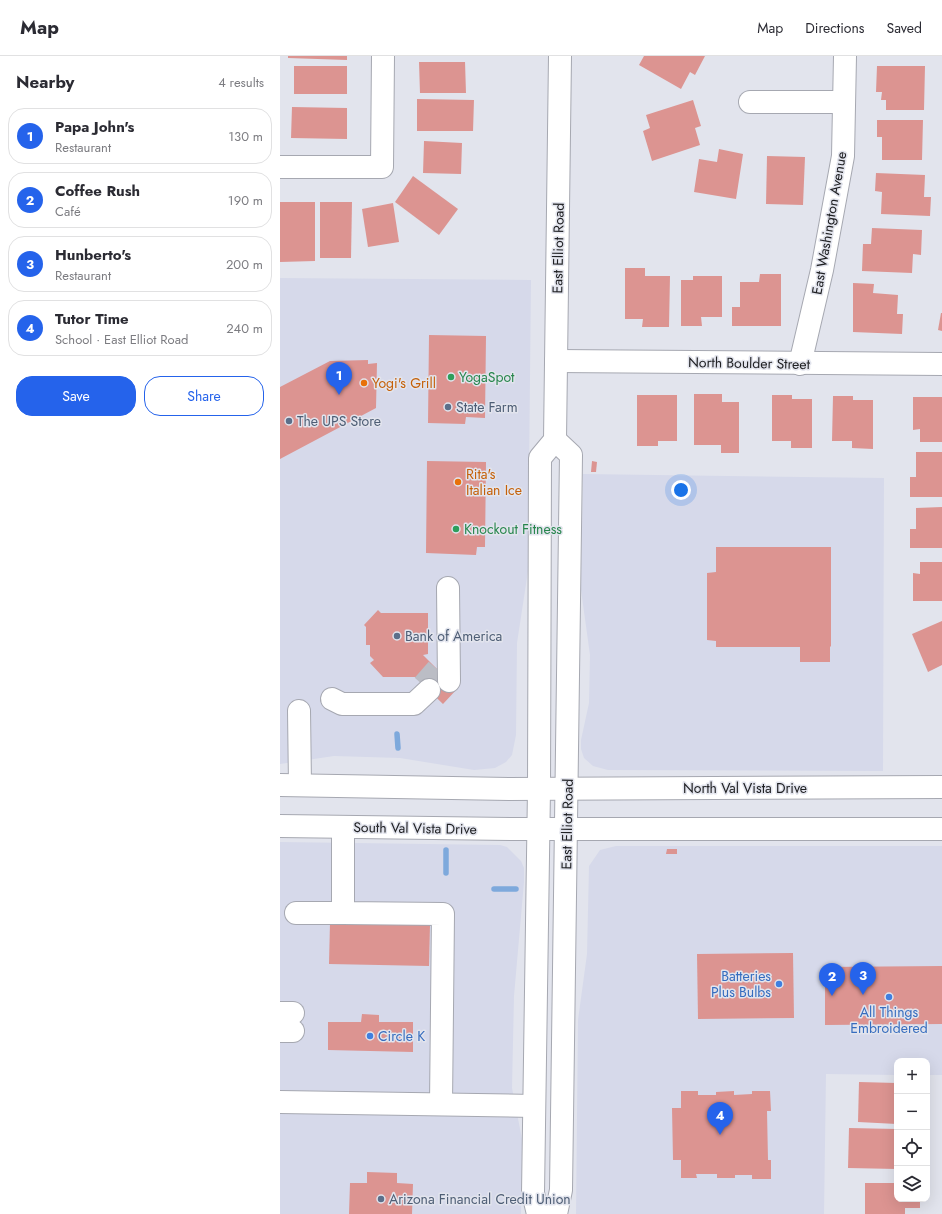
<!DOCTYPE html>
<meta charset="utf-8">
<style>
:root{--surface:#fff;--page:#f7f7f7;--text:#2b2b33;--muted:#7c7c81;--line:#e1e1e2;--accent:#2563eb}
body{margin:0;font-family:Jost,sans-serif;background:var(--page);color:var(--text)}
.controls{position:absolute;right:12px;bottom:12px;display:grid;overflow:hidden;border-radius:8px;box-shadow:0 4px 16px #0002}
.controls button{width:36px;height:36px;display:grid;place-items:center;padding:0;border:0;border-bottom:1px solid var(--line);background:var(--surface);color:var(--text);font:20px sans-serif}
.you{position:absolute;left:401px;top:434px;width:14px;height:14px;margin:-10px;border:3px solid #fff;border-radius:50%;background:#1a73e8;box-shadow:0 0 0 6px #1a73e833}
.badge{display:grid;place-items:center;width:26px;height:26px;border-radius:50%;background:var(--accent);color:#fff;font-size:13px;font-weight:700}
.pin{position:absolute;translate:-50% -33px;filter:drop-shadow(0 1px 2px #0008)}
.pin::after{content:'';position:absolute;top:21px;width:14px;height:12px;background:inherit;clip-path:polygon(0 0,100% 0,50% 100%)}
.list{margin:0;padding:0;list-style:none}
h2{display:flex;justify-content:space-between;align-items:center;height:52px;margin:0;padding:0 16px;font-size:17px}
h2 small{font-size:13px;font-weight:400;color:var(--muted)}
.list li{display:grid;grid-template-columns:26px 1fr auto;gap:12px;align-items:center;box-sizing:border-box;height:56px;margin:0 8px 8px;padding:0 8px;border:1px solid var(--line);border-radius:16px}
.list b{display:block;font-size:15px;white-space:nowrap}
.list p{margin:0;font-size:13px;white-space:nowrap;color:var(--muted)}
.list em{font-size:13px;font-style:normal;color:var(--muted)}
.actions{display:flex;gap:8px;padding:12px 16px}
.actions a{flex:1;padding:9px 0;border:1px solid var(--accent);border-radius:16px;text-align:center;font-size:14px;color:var(--accent)}
.actions .main{background:var(--accent);color:#fff}
.icon{flex:none;width:22px;height:22px;fill:none;stroke:currentColor;stroke-width:2;stroke-linecap:round;stroke-linejoin:round}
.map{position:relative;flex:none;width:662px;height:1158px;overflow:hidden}
header{display:flex;align-items:center;gap:24px;box-sizing:border-box;height:56px;padding:0 20px;background:var(--surface);border-bottom:1px solid var(--line)}
header strong{font-size:19px}
nav{display:flex;gap:22px;margin-inline-start:auto;font-size:14px}
main{display:flex}
aside{flex:1;background:var(--surface)}
.map>svg:first-child{display:block}
.built{fill:#d6d9ea}
.lines{fill:none;stroke-linecap:round;stroke-linejoin:round}
.stream{stroke:#7ea9dc;stroke-width:5.5}
.building{fill:#dc9491}
.minor-tunnel{stroke:#bbbdc5;stroke-width:22;stroke-dasharray:22 11;stroke-linecap:butt}
.minor-casing{stroke:#a6a8b1;stroke-width:24}
.major-casing{stroke:#a6a8b1;stroke-width:24}
.minor{stroke:#fff;stroke-width:22}
.major{stroke:#fff;stroke-width:22}
.leisure-dot{fill:#2e9e5b;stroke:#e2e4ed;stroke-width:1.5}
.food-dot{fill:#e8710a;stroke:#e2e4ed;stroke-width:1.5}
.service-dot{fill:#5c6f8a;stroke:#e2e4ed;stroke-width:1.5}
.shop-dot{fill:#3f7fe0;stroke:#e2e4ed;stroke-width:1.5}
.labels{text-anchor:middle;stroke-width:3;stroke-linejoin:round;paint-order:stroke}
.street-label{font-size:14px;fill:#202124;stroke:#e2e4ed}
.leisure-label{font-size:14px;fill:#27864d;stroke:#e2e4ed;text-anchor:start}
.food-label{font-size:14px;fill:#c56008;stroke:#e2e4ed;text-anchor:start}
.service-label{font-size:14px;fill:#4e5e75;stroke:#e2e4ed;text-anchor:start}
.shop-label{font-size:14px;fill:#366cbe;stroke:#e2e4ed;text-anchor:end}
</style>
<header>
<strong>Map</strong>
<nav><a>Map</a><a>Directions</a><a>Saved</a></nav>
</header>
<main>
<aside>
<h2>Nearby<small>4 results</small></h2>
<ul class="list">
<li><span class="badge">1</span><div><b>Papa John's</b><p>Restaurant</p></div><em>130 m</em></li>
<li><span class="badge">2</span><div><b>Coffee Rush</b><p>Café</p></div><em>190 m</em></li>
<li><span class="badge">3</span><div><b>Hunberto's</b><p>Restaurant</p></div><em>200 m</em></li>
<li><span class="badge">4</span><div><b>Tutor Time</b><p>School · East Elliot Road</p></div><em>240 m</em></li>
</ul>
<div class="actions"><a class="main">Save</a><a>Share</a></div>
</aside>
<div class="map">
<svg width="662" height="1158" viewBox="0 0 662 1158">
<rect width="100%" height="100%" fill="#e2e4ed"/>
<g class="built">
<polygon points="0,222 251,224 248,515 237,587 236,679 232,699 226,706 215,712 194,714 120,702 54,700 0,708"/>
<polygon points="303,418 604,422 603,715 328,714 313,710 304,702 301,693 301,684 309,647 310,599 301,534"/>
<polygon points="0,786 220,789 227,791 241,805 244,812 244,826 234,940 232,1032 242,1083 241,1158 0,1158"/>
<polygon points="336,790 662,790 662,1019 647,1019 647,1005 617,1005 617,1019 546,1018 544,1158 296,1158 298,964 307,898 309,810 320,794"/>
</g>
<g class="lines">
<g class="stream">
<polyline points="117,678 118,692"/>
<polyline points="166,817 166,794"/>
<polyline points="214,833 236,833"/>
</g>
</g>
<g class="building">
<polygon points="8,0 67,0 67,4 8,2"/>
<polygon points="364,0 425,0 415,19 410,16 401,33 359,9"/>
<polygon points="139,6 185,6 186,37 140,37"/>
<rect x="14" y="10" width="53" height="28"/>
<polygon points="597,10 645,10 644,54 606,54 606,44 601,44 602,36 596,36"/>
<polygon points="137,43 194,44 193,75 137,75"/>
<polygon points="413,44 421,70 415,72 420,89 372,105 363,75 370,72 366,59"/>
<polygon points="12,51 67,52 67,83 11,82"/>
<polygon points="597,64 643,64 642,104 602,104 602,81 597,81"/>
<polygon points="144,85 182,87 181,118 143,117"/>
<polygon points="439,93 463,98 456,143 414,136 419,103 437,106"/>
<polygon points="487,100 525,101 523,149 486,148"/>
<polygon points="596,117 645,119 644,141 651,141 650,160 601,158 602,136 595,135"/>
<polygon points="133,120 178,153 159,179 115,146"/>
<polygon points="0,146 35,146 35,205 0,206"/>
<polygon points="40,146 72,146 71,202 40,202"/>
<polygon points="113,147 119,186 88,191 82,153"/>
<polygon points="592,172 642,174 641,199 633,198 632,217 582,215 583,188 591,188"/>
<polygon points="345,212 365,212 365,220 390,220 389,271 362,271 363,263 345,263"/>
<polygon points="480,218 501,218 501,270 452,270 452,251 460,251 460,226 479,226"/>
<polygon points="413,220 442,220 442,261 421,261 422,270 401,270 401,224 413,224"/>
<polygon points="573,227 594,228 593,237 618,239 617,258 623,258 622,278 573,276"/>
<polygon points="661,257 662,257 662,275 658,274"/>
<polygon points="149,279 206,280 205,362 186,361 185,368 148,367"/>
<polygon points="88,304 88,308 97,307 96,352 0,403 0,331 50,305"/>
<polygon points="414,338 442,338 442,346 459,346 459,397 441,397 441,389 414,389"/>
<polygon points="357,339 397,339 397,385 378,385 378,390 357,390"/>
<polygon points="492,339 512,339 512,343 532,343 532,392 511,392 511,385 492,385"/>
<polygon points="553,340 573,340 573,344 593,344 593,393 572,392 572,385 552,385"/>
<polygon points="633,341 662,341 662,386 640,386 640,373 633,374"/>
<polygon points="636,396 662,396 662,441 630,441 630,421 636,421"/>
<polygon points="147,405 206,406 205,491 197,491 196,499 146,497"/>
<polygon points="312,405 317,406 316,416 311,416"/>
<polygon points="662,451 662,492 630,492 630,473 636,473 636,452"/>
<polygon points="436,491 551,491 551,590 550,591 550,606 520,606 520,591 436,591 436,585 427,584 427,517 436,516"/>
<polygon points="640,506 662,506 662,545 633,545 633,517 640,518"/>
<polygon points="98,554 101,557 148,557 148,598 143,599 177,633 163,648 135,621 103,621 90,607 94,604 90,600 90,589 86,589 86,571 84,569"/>
<polygon points="662,565 662,609 648,616 632,578"/>
<polygon points="387,793 397,793 397,798 386,798"/>
<polygon points="50,867 150,869 149,910 49,908"/>
<polygon points="513,897 514,962 418,963 417,898"/>
<polygon points="662,910 662,968 545,969 545,911"/>
<polygon points="82,958 99,959 99,966 133,966 133,996 48,994 48,966 81,966"/>
<polygon points="579,1026 617,1027 617,1068 578,1066"/>
<polygon points="401,1035 418,1035 418,1039 436,1039 436,1036 454,1035 454,1039 472,1038 472,1035 490,1035 491,1055 487,1055 488,1104 491,1104 491,1123 472,1123 472,1119 455,1119 455,1122 437,1122 437,1118 416,1118 417,1122 401,1122 401,1104 393,1104 392,1052 401,1052"/>
<polygon points="569,1072 617,1073 617,1113 568,1112"/>
<polygon points="87,1116 117,1117 117,1127 133,1128 132,1158 69,1158 70,1127 87,1127"/>
<polygon points="585,1127 617,1127 617,1143 640,1143 640,1152 625,1152 625,1158 585,1158"/>
</g>
<g class="lines">
<polyline class="minor-tunnel" points="143,629 157,613"/>
<g class="minor-casing">
<g id="minor">
<polyline points="470,46 564,46"/>
<polyline points="0,111 102,111 103,0"/>
<polyline points="276,305 662,308"/>
<polyline points="520,308 542,214 563,100 565,0"/>
<polyline points="168,532 169,625"/>
<polyline points="52,643 62,648 134,648 149,634"/>
<polyline points="19,655 20,729"/>
<polyline points="63,771 63,857 163,858 161,1048"/>
<polyline points="16,857 63,857"/>
<polyline points="0,957 13,957"/>
<polyline points="0,975 13,975"/>
<polyline points="0,1046 254,1050"/>
</g>
</g>
<g class="major-casing">
<g id="major">
<polyline points="275,384 291,399 281,1134 276,1158"/>
<polyline points="0,729 229,733 662,731"/>
<polyline points="0,770 231,773 662,773"/>
<polyline points="258,1158 253,1137 259,733 260,402 275,384 280,0"/>
</g>
</g>
<use href="#minor" class="minor"/>
<use href="#major" class="major"/>
</g>
<g class="leisure-dot">
<circle cx="171" cy="321" r="4"/>
<circle cx="176" cy="473" r="4"/>
</g>
<g class="food-dot">
<circle cx="84" cy="327" r="4"/>
<circle cx="178" cy="426" r="4"/>
</g>
<g class="service-dot">
<circle cx="168" cy="351" r="4"/>
<circle cx="9" cy="365" r="4"/>
<circle cx="117" cy="580" r="4"/>
<circle cx="101" cy="1143" r="4"/>
</g>
<g class="shop-dot">
<circle cx="499" cy="928" r="4"/>
<circle cx="609" cy="941" r="4"/>
<circle cx="90" cy="980" r="4"/>
</g>
<g class="labels">
<g class="street-label">
<text transform="translate(549 167) rotate(-80)" y="5">East Washington Avenue</text>
<text transform="translate(278 192) rotate(-89)" y="5">East Elliot Road</text>
<text transform="translate(469 307) rotate(1)" y="5">North Boulder Street</text>
<text x="465" y="737">North Val Vista Drive</text>
<text transform="translate(287 768) rotate(-89)" y="5">East Elliot Road</text>
<text transform="translate(135 772) rotate(1)" y="5">South Val Vista Drive</text>
</g>
<g class="leisure-label">
<text x="179" y="326">YogaSpot</text>
<text x="184" y="478">Knockout Fitness</text>
</g>
<g class="food-label">
<text x="92" y="332">Yogi's Grill</text>
<text x="186" y="423">Rita's<tspan x="186" dy="16">Italian Ice</tspan></text>
</g>
<g class="service-label">
<text x="176" y="356">State Farm</text>
<text x="17" y="370">The UPS Store</text>
<text x="125" y="585">Bank of America</text>
<text x="109" y="1148">Arizona Financial Credit Union</text>
</g>
<g class="shop-label">
<text x="491" y="925">Batteries<tspan x="491" dy="16">Plus Bulbs</tspan></text>
<text x="609" y="961" text-anchor="middle">All Things<tspan x="609" dy="16">Embroidered</tspan></text>
<text x="98" y="985" text-anchor="start">Circle K</text>
</g>
</g>
</svg>
<div class="controls">
<button>+</button>
<button>−</button>
<button><svg class="icon" aria-label="locate" viewBox="0 0 24 24"><circle cx="12" cy="12" r="6"/><path d="M12 2v4M12 18v4M2 12h4M18 12h4"/></svg></button>
<button><svg class="icon" aria-label="layers" viewBox="0 0 24 24"><path d="M12 4l9 5-9 5-9-5zM3 14l9 5 9-5"/></svg></button>
</div>
<div class="you"></div>
<div class="pin badge" style="left:59px;top:339px">1</div>
<div class="pin badge" style="left:552px;top:940px">2</div>
<div class="pin badge" style="left:583px;top:939px">3</div>
<div class="pin badge" style="left:440px;top:1079px">4</div>
</div>
</main>
